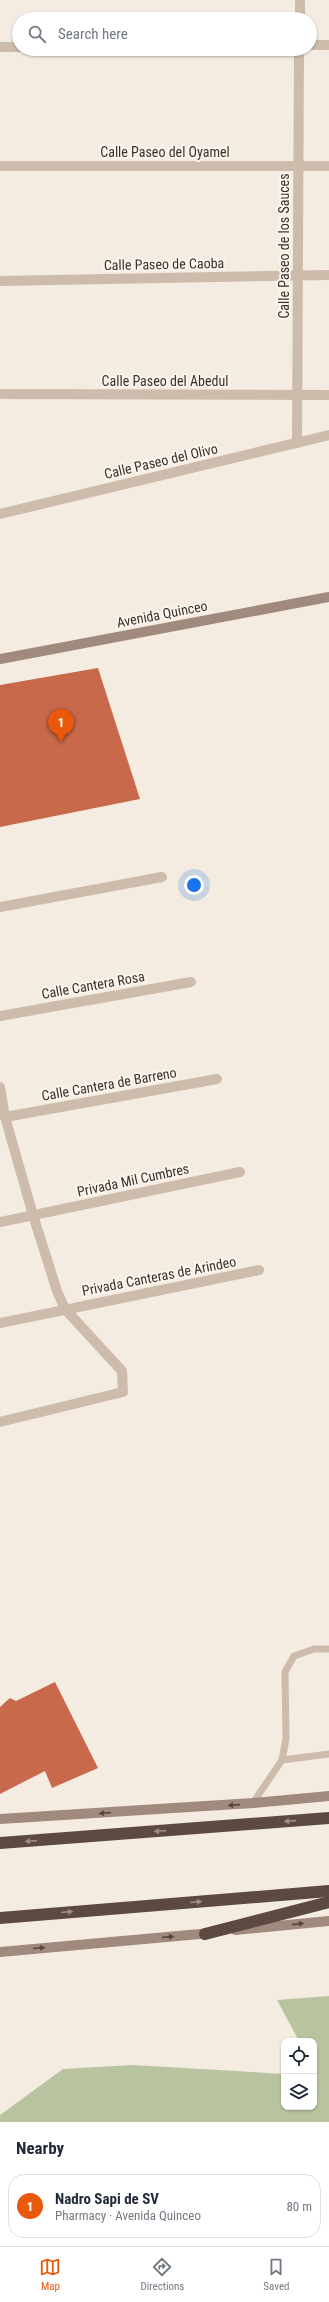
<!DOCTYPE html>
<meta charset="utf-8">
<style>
:root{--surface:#fff;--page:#f2f2f3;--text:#1f2937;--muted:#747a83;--line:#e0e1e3;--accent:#ea580c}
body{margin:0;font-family:"Roboto Condensed",sans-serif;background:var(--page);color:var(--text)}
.controls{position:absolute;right:12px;bottom:12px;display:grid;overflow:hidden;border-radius:8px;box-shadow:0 1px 3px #0004}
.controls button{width:36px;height:36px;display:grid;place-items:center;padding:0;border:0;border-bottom:1px solid var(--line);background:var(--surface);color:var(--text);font:20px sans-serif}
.you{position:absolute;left:194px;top:885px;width:14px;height:14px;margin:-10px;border:3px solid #fff;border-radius:50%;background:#1a73e8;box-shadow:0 0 0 6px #1a73e833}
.badge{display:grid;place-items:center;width:26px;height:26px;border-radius:50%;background:var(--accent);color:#fff;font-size:13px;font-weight:700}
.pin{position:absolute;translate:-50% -33px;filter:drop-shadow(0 1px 2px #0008)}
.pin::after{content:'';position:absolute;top:21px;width:14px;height:12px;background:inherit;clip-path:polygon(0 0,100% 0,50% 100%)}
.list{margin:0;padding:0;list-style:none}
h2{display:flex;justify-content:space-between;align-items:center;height:52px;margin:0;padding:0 16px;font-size:17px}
h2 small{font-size:13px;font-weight:400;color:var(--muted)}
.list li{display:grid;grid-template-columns:26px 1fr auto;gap:12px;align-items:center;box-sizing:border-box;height:64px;margin:0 8px 8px;padding:0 8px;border:1px solid var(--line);border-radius:16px}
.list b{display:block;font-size:15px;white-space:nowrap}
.list p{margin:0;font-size:13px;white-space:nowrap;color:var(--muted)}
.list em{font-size:13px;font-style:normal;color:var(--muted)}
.icon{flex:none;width:22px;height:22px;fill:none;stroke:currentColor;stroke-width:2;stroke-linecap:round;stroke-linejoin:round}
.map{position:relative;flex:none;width:329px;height:2122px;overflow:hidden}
.search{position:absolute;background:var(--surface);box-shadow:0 1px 3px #0004;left:12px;right:12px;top:12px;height:44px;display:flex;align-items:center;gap:10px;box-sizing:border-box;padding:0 14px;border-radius:22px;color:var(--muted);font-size:15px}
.sheet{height:124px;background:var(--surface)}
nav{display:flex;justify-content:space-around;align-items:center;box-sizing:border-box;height:56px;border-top:1px solid var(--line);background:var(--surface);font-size:11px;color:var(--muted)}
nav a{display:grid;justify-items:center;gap:2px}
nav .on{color:var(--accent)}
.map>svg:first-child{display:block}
.green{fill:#b8c4a0}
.building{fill:#c8694b}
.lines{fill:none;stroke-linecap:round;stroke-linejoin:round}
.lane{stroke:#cdbbac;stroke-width:7}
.street{stroke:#cdbbac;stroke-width:10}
.secondary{stroke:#a18a7d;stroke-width:10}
.highway{stroke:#5c4a42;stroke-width:12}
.oneway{fill:#544640}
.oneway2{fill:#9c8e87}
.labels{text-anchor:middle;stroke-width:4;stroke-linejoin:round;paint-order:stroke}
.street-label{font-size:14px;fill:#3b302b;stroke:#fbf5ee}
</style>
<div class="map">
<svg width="329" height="2122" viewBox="0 0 329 2122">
<rect width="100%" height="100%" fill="#f4ebe1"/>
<polygon class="green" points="329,1996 329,2122 0,2122 0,2115 63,2069 133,2065 284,2074 284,2107 314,2107 314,2041 299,2041 277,2000"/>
<g class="building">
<polygon points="98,668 140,799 0,827 0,685"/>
<polygon points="55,1682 98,1768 52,1788 45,1771 0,1794 0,1707 10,1698 16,1701"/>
</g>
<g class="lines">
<g class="lane">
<polyline points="282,1760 329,1754"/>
<polyline points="253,1803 282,1760 286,1739 285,1672 294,1656 314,1649 329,1649"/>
</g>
<g class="street">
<polyline points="300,19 300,0"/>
<polyline points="310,45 329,45"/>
<polyline points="0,47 19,47"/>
<polyline points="0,166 329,166"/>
<polyline points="0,281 329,275"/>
<polyline points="0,394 329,395"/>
<polyline points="297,443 299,49"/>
<polyline points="0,514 329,435"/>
<polyline points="0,907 162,877"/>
<polyline points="0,1016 191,982"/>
<polyline points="0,1087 5,1117 33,1215 57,1291 65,1309 122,1371 123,1392 0,1422"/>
<polyline points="5,1117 217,1079"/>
<polyline points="0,1222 240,1172"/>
<polyline points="0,1323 259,1270"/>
</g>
<g class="secondary">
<polyline points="0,659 329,597"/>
<polyline points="0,1819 253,1803 329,1796"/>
<polyline points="235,1930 329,1921"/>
<polyline points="0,1952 211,1933"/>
</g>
<g class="highway">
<polyline points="0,1843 329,1818"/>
<polyline points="0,1918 329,1891"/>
<polyline points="205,1934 329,1902"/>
</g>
</g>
<defs><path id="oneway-solid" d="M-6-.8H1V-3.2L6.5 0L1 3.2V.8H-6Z"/></defs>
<g class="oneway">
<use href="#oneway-solid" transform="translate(234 1805) rotate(176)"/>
<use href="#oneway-solid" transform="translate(105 1813) rotate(176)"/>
<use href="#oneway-solid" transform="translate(298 1924) rotate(-6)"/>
<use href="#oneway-solid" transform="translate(168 1937) rotate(-5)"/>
<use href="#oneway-solid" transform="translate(39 1948) rotate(-5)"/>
</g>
<g class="oneway2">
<use href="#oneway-solid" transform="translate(290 1821) rotate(176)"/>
<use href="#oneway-solid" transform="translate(160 1831) rotate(176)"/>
<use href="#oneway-solid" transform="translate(31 1841) rotate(176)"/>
<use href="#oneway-solid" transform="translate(196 1902) rotate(-5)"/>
<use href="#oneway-solid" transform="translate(67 1912) rotate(-5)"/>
</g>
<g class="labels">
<g class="street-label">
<text x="165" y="157">Calle Paseo del Oyamel</text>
<text transform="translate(284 246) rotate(-90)" y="5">Calle Paseo de los Sauces</text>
<text transform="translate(164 264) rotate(-1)" y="5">Calle Paseo de Caoba</text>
<text x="165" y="386">Calle Paseo del Abedul</text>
<text transform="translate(161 461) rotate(-13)" y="5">Calle Paseo del Olivo</text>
<text transform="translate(162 614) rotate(-11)" y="5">Avenida Quinceo</text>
<text transform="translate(93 985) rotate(-10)" y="5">Calle Cantera Rosa</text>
<text transform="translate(109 1084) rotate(-10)" y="5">Calle Cantera de Barreno</text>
<text transform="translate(133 1180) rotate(-12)" y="5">Privada Mil Cumbres</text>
<text transform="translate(159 1276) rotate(-11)" y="5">Privada Canteras de Arindeo</text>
</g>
</g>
</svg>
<div class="controls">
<button><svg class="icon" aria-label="locate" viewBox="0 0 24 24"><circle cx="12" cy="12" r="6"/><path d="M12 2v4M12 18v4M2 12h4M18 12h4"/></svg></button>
<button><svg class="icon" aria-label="layers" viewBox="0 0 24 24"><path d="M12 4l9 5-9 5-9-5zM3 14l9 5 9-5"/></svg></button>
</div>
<div class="you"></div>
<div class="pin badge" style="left:61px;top:742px">1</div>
<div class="search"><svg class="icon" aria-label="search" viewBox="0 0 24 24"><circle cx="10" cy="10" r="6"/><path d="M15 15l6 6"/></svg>Search here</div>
</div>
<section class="sheet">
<h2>Nearby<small></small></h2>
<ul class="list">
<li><span class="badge">1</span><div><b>Nadro Sapi de SV</b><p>Pharmacy · Avenida Quinceo</p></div><em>80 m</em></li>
</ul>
</section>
<nav>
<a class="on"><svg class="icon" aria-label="map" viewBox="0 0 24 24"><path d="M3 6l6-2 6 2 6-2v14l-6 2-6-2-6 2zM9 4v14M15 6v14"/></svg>Map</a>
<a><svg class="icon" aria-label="directions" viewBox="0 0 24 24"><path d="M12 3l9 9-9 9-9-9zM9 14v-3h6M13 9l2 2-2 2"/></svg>Directions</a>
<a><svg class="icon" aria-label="saved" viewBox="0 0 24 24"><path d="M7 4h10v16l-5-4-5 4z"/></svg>Saved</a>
</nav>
